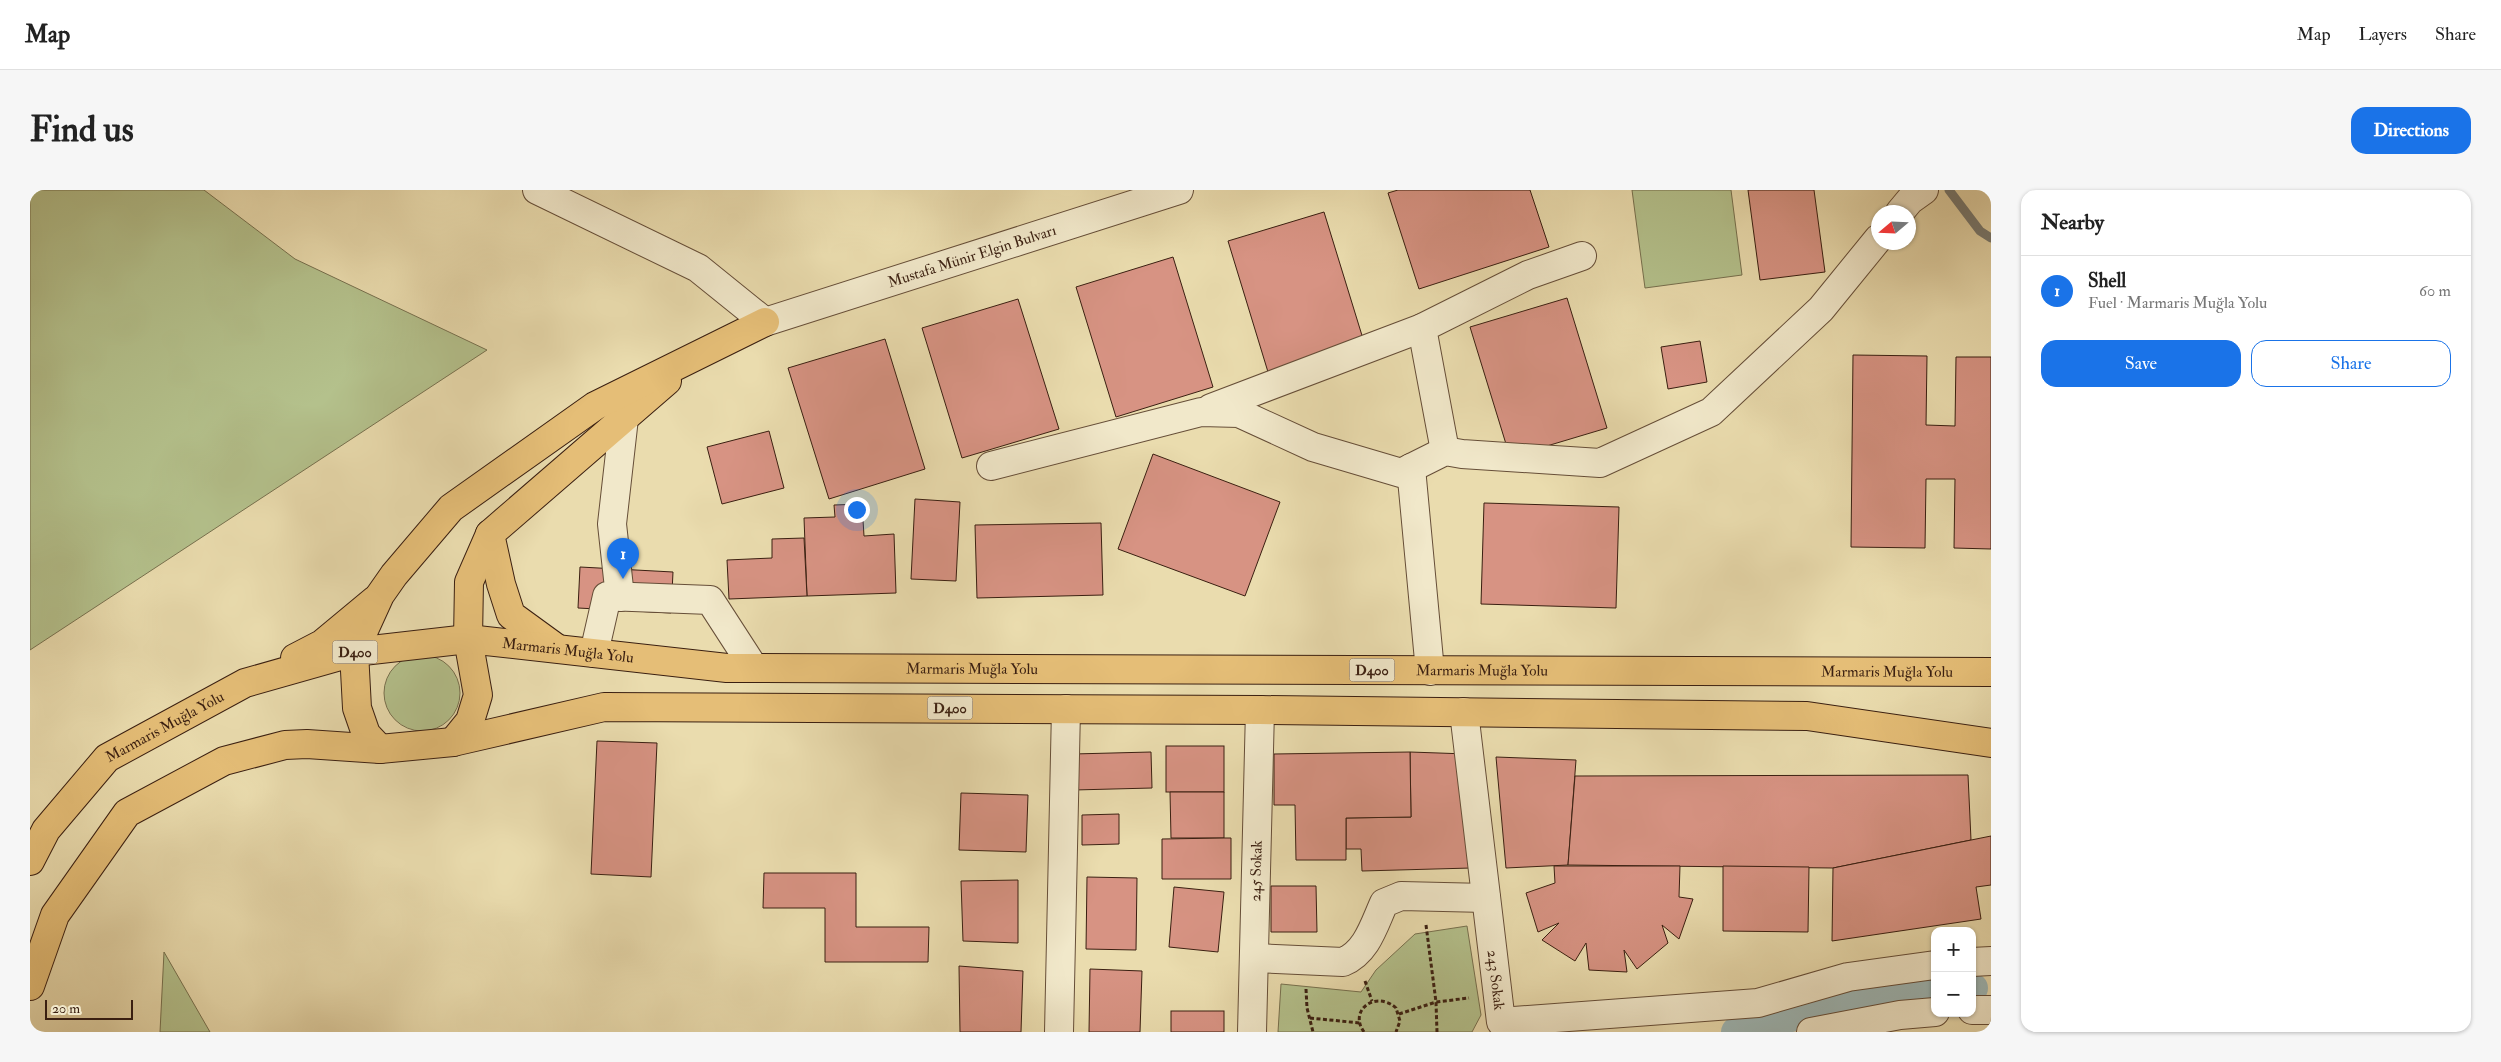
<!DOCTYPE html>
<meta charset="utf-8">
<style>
:root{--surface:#fff;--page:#f6f6f6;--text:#222;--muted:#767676;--line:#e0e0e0;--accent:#1a73e8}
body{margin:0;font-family:"IM FELL Double Pica",serif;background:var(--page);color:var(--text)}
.controls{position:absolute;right:15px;bottom:15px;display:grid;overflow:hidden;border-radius:10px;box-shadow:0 1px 4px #0004}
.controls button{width:45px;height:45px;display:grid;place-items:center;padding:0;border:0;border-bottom:1px solid var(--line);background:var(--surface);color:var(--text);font:25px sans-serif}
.compass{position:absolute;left:1841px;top:15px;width:45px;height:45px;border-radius:50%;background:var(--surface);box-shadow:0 1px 4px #0004;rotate:251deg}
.scale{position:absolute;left:15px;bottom:12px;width:88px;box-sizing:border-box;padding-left:5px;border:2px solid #3a1f11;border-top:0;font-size:14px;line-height:18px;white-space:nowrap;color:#3a1f11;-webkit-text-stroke:4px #f1e8ca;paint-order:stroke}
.you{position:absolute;left:826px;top:319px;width:18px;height:18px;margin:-12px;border:4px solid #fff;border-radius:50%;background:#1a73e8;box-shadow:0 0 0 8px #1a73e833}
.badge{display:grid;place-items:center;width:32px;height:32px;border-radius:50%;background:var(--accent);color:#fff;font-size:16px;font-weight:700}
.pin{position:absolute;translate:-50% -41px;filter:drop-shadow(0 1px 2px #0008)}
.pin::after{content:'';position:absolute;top:26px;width:18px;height:15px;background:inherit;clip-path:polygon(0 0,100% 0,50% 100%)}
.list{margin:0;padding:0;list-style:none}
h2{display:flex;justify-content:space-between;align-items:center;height:65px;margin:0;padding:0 20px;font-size:21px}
h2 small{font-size:16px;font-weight:400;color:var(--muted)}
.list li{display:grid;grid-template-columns:32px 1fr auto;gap:15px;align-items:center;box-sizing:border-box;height:70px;padding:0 20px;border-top:1px solid var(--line)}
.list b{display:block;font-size:19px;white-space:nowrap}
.list p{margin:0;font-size:16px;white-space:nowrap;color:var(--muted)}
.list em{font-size:16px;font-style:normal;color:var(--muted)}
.actions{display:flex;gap:10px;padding:15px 20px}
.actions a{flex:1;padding:11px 0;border:1px solid var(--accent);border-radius:15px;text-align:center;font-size:18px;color:var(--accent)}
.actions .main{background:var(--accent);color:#fff}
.map{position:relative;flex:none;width:1961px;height:842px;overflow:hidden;border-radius:15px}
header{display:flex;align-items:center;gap:30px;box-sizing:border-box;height:70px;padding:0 25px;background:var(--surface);border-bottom:1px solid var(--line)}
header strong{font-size:24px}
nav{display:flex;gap:28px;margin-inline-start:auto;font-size:18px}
.intro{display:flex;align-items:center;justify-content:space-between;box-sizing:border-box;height:120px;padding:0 30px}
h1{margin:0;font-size:35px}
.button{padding:12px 22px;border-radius:15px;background:var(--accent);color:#fff;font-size:18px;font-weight:700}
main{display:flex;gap:30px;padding:0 30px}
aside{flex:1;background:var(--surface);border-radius:15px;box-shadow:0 1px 4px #0004}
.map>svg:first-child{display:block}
.green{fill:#b4c18c;stroke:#77704e}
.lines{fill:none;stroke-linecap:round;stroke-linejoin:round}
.stream{stroke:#767b75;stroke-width:9}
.canal{stroke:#9eb8b7;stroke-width:30}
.building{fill:#d79383;stroke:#3a1f11}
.minor-casing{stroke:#664e38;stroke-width:30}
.highway-casing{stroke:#3a1f11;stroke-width:30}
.path{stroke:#3a1f11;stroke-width:3;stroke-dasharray:4 2.5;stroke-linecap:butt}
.minor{stroke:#f1e8ca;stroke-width:28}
.highway{stroke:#e5be77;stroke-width:28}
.labels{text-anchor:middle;stroke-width:4;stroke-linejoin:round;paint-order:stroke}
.shield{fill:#f1e8ca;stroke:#715b48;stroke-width:1}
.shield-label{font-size:14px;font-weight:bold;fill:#3a1f11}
.street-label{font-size:15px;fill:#3a1f11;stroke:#f1e8ca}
</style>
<header>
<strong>Map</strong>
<nav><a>Map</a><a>Layers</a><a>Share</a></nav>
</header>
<div class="intro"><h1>Find us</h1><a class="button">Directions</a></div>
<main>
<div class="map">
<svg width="1961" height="842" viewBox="0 0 1961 842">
<rect width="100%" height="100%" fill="#eadcae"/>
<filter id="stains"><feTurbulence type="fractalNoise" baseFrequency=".004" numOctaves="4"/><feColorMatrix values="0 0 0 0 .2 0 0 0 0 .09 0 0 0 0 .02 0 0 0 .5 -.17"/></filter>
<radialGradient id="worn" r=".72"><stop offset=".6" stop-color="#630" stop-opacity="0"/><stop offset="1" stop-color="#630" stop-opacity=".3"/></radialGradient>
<g class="green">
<polygon points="0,0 174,0 265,69 457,160 0,460"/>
<polygon points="1602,0 1701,0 1712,85 1615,98"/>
<circle cx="392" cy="503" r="38"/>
<polygon points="1437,736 1451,825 1442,842 1248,842 1251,794 1331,802 1346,780 1385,744"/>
<polygon points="134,762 180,842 130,842"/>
</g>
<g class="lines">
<polyline class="stream" points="1919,0 1950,41 1961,48"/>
<g class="canal">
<polyline points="1942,798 1943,798"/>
<polyline points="1706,842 1842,805 1905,799"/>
</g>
</g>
<g class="building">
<polygon points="1368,0 1500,0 1519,57 1389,99 1358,3"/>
<polygon points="1718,0 1784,0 1795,82 1730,90"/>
<polygon points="1294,22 1334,152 1238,182 1198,51"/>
<polygon points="1143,67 1183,197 1086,227 1046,97"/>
<polygon points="1537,108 1577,238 1480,267 1440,137"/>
<polygon points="988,109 1029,239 932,268 892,138"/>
<polygon points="855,149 895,279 799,309 758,178"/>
<polygon points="1670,151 1677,192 1638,199 1631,157"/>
<polygon points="1823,165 1897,166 1896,235 1925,236 1926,167 1961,167 1961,359 1924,358 1925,289 1896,289 1895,358 1821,357"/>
<polygon points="739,241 754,298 692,314 677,257"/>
<polygon points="1123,264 1250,312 1215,406 1088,359"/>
<polygon points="885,309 930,312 926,391 881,389"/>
<polygon points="1454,313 1589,317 1586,418 1451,414"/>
<polygon points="832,314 834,346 864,344 866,403 777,406 774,328 805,327 804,315"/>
<polygon points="1071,333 1073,405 947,408 945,335"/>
<polygon points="774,348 777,406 699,409 697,370 742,368 742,349"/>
<polygon points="550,377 643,382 641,423 548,418"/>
<polygon points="567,551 627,553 621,687 561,684"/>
<rect x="1136" y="556" width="58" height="46"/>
<polygon points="1121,562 1122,598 1044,600 1043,564"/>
<polygon points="1380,562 1437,564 1441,678 1332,681 1331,659 1316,659 1316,628 1381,627"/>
<polygon points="1380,562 1381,627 1316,628 1316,670 1266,670 1265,615 1244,615 1244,564"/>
<polygon points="1466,567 1546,570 1538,675 1476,678"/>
<polygon points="1938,585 1941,650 1803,678 1538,675 1545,586"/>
<polygon points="1140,602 1194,602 1194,648 1141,648"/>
<polygon points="931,603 998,605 996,662 929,660"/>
<polygon points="1089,624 1089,654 1052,655 1052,625"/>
<polygon points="1961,646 1961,695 1946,697 1951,729 1802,751 1803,678"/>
<polygon points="1194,648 1201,648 1201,689 1132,689 1132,649"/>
<polygon points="1524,676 1650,676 1649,707 1663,709 1649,749 1632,735 1638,753 1607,779 1594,760 1597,782 1559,780 1556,753 1545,771 1512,750 1529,733 1508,742 1496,703 1525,693"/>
<polygon points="1693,676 1779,677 1778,742 1693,741"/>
<polygon points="734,683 826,683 826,737 899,737 898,772 795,772 795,718 733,718"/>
<polygon points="1057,687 1107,688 1106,760 1056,759"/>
<polygon points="988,690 988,753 933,751 931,691"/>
<polygon points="1241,696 1286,696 1287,742 1241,742"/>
<polygon points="1144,697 1194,702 1188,762 1139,757"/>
<polygon points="929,776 993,781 991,842 930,842"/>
<polygon points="1060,779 1112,781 1110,842 1059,842"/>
<rect x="1141" y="821" width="53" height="21"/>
</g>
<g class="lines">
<g class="minor-casing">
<g id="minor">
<path id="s1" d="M507,0L668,78L735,132L1149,0"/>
<polyline points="1870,22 1880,10 1894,0"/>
<polyline points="1181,218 1392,138"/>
<polyline points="1415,261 1392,138 1498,85 1552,66"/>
<polyline points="961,276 1171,222 1209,223 1283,257 1371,283 1415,261 1432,264 1570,273 1681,222 1791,119 1848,49"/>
<polyline points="1381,278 1400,481"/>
<polyline points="590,407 582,334 594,228"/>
<polyline points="564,463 577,406 680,410 724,478"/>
<path id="s2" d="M1434,522L1471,832L1728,813L1818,787L1905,775"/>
<path d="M1224,768L1313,772C1337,762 1344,735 1354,713L1371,706L1456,708"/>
<polyline points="1942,772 1961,771"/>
<polyline points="1942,820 1961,820"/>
<polyline points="1029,842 1036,519"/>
<path id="s3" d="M1222,842L1230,520"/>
<polyline points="1781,842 1870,825 1905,822"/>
</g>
</g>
<g class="highway-casing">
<g id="highway">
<polyline points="525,457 481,425 471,394 460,344 637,191"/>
<polyline points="265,468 292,454 345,410"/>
<polyline points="423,552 440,531 448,505 438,449 439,392 460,344"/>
<polyline points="350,559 336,544 327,518 324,462 350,405 364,385 421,318 565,216 735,132"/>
<path id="s4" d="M0,671L16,640L77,568L215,493L324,462L438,449L697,478L1961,482"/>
<polyline points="0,796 25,725 97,623 194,571 255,555 277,554 350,559 423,552 574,517 1230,520 1777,526 1961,553"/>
</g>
</g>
<g class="path">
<polyline points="1396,735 1406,812 1439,808"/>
<polyline points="1335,791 1342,811"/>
<polyline points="1276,799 1277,818 1283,842"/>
<polyline points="1369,824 1406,812 1407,842"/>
<polyline points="1280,828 1330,833"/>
<path d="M1334,842C1318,820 1346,800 1366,818L1370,831L1366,842"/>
</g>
<use href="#minor" class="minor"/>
<use href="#highway" class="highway"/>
</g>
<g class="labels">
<g class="shield">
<rect x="302.5" y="450.5" width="45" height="23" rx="4"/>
<rect x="1319.5" y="468.5" width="45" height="23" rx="4"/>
<rect x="897.5" y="506.5" width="45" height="23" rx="4"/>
</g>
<g class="shield-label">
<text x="325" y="467">D400</text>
<text x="1342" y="485">D400</text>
<text x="920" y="523">D400</text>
</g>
<g class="street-label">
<text dy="5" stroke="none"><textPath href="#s1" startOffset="482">Mustafa Münir Elgin Bulvarı</textPath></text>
<text dy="5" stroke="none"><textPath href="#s4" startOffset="615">Marmaris Muğla Yolu</textPath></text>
<text dy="5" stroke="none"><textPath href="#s4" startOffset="1020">Marmaris Muğla Yolu</textPath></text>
<text dy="5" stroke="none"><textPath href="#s4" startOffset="1530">Marmaris Muğla Yolu</textPath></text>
<text dy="5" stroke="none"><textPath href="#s4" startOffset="1935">Marmaris Muğla Yolu</textPath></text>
<text dy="5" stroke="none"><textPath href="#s4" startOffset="195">Marmaris Muğla Yolu</textPath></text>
<text dy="5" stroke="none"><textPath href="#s3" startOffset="161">245 Sokak</textPath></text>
<text dy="5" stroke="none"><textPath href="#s2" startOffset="270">243 Sokak</textPath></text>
</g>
</g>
<rect width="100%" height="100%" filter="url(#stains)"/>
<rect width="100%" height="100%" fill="url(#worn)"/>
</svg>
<div class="controls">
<button>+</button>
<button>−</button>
</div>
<svg class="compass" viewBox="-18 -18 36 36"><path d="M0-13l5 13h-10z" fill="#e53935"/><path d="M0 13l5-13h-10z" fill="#767676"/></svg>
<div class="scale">20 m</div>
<div class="you"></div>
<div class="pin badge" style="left:593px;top:389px">1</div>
</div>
<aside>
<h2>Nearby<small></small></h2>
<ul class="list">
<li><span class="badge">1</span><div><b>Shell</b><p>Fuel · Marmaris Muğla Yolu</p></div><em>60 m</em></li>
</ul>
<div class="actions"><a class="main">Save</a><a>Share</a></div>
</aside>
</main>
